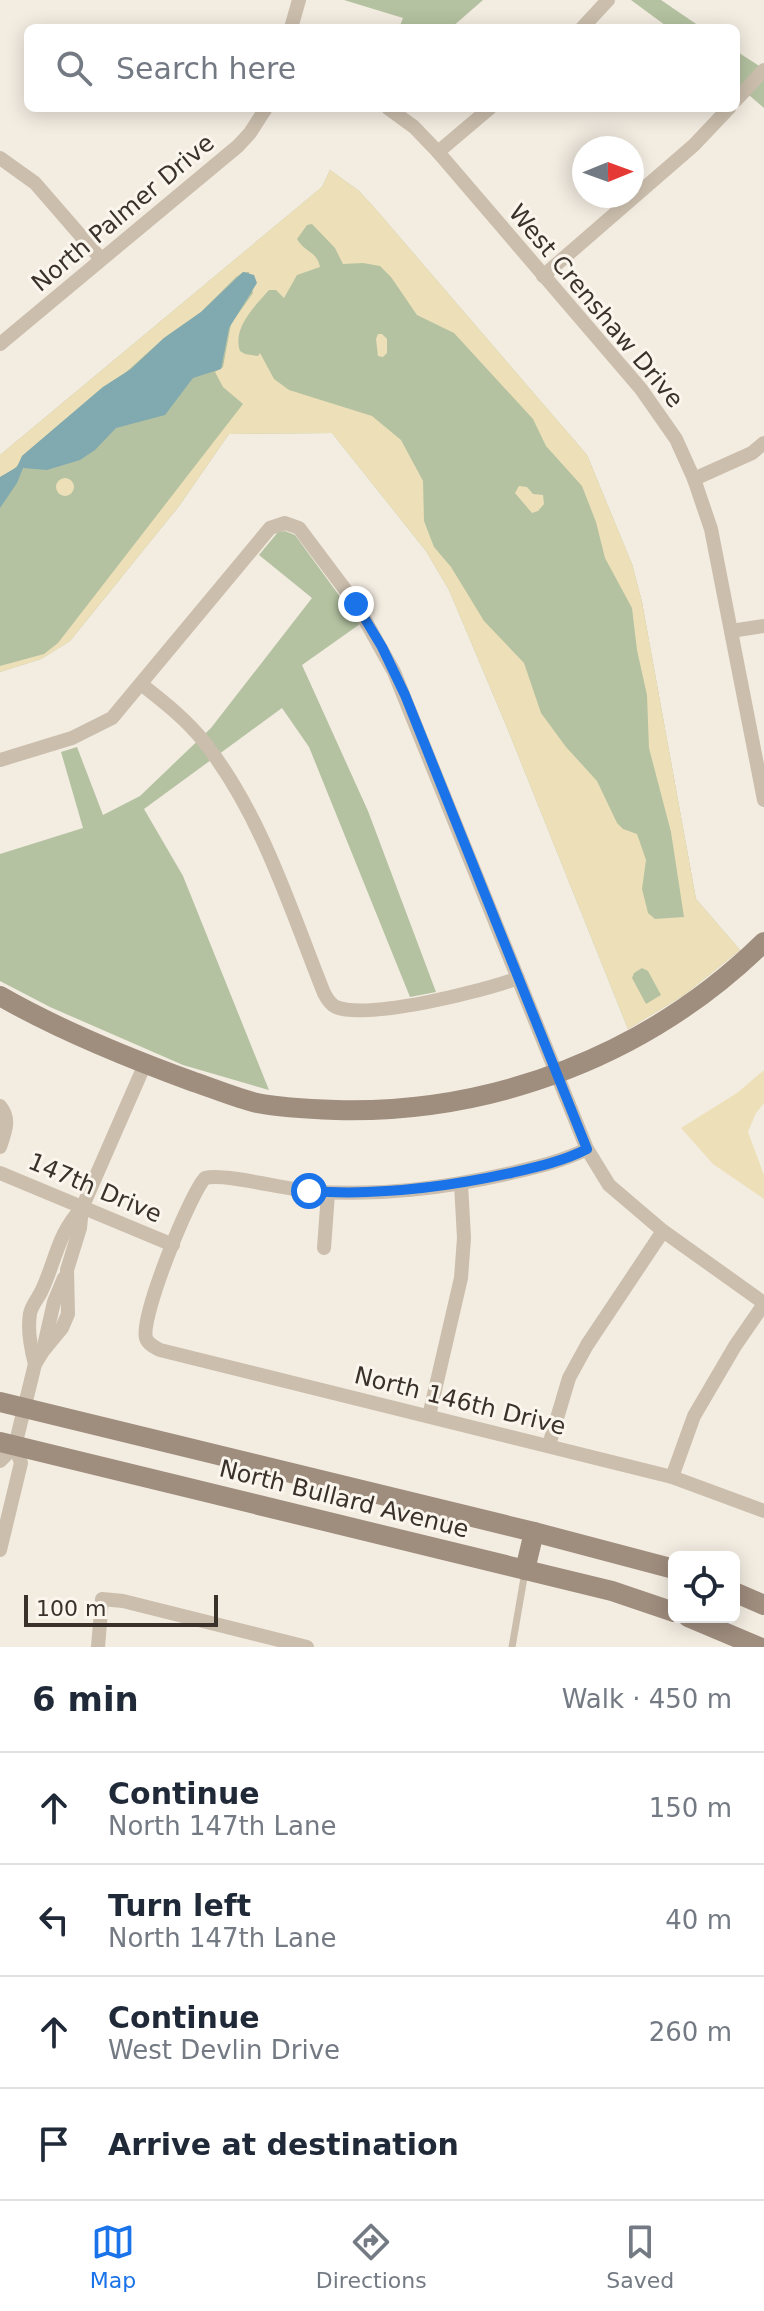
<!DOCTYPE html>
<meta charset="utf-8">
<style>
:root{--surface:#fff;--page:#f2f2f3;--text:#1f2937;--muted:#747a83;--line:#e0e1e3;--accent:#1a73e8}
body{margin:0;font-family:"DejaVu Sans",sans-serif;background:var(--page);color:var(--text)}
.controls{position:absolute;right:24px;bottom:24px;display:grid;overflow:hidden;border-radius:12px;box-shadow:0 4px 20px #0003}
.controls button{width:72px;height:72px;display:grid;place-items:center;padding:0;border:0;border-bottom:2px solid var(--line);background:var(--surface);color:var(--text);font:40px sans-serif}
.compass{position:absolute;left:572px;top:136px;width:72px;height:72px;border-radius:50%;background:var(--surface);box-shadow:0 4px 20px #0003;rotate:89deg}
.scale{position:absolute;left:24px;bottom:20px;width:194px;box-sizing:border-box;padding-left:8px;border:4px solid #3a312b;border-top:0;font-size:22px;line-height:28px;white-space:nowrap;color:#3a312b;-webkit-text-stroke:6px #faf6ee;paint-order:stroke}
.stop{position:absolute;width:24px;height:24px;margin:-18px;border:6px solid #1a73e8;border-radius:50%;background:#fff}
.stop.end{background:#1a73e8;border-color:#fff;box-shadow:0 2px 8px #0008}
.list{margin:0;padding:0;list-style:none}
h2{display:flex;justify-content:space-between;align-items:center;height:104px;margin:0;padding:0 32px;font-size:34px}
h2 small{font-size:26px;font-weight:400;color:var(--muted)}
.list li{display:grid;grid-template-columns:52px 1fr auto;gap:24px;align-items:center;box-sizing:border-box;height:112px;padding:0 32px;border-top:2px solid var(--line)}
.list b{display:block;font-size:30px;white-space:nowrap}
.list p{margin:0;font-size:26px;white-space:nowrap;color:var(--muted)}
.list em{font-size:26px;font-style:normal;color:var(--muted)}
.icon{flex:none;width:44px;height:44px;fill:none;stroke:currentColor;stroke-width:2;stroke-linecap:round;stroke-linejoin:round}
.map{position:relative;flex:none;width:764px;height:1647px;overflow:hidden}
.search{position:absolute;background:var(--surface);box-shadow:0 4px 20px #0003;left:24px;right:24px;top:24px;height:88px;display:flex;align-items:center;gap:20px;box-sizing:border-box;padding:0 28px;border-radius:12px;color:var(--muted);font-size:30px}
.sheet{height:552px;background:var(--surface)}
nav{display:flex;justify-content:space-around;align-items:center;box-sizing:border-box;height:112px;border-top:2px solid var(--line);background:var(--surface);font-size:22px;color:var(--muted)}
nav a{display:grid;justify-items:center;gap:4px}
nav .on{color:var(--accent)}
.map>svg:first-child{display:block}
.green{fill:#b4c2a1}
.sand{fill:#ede0b9;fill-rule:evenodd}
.water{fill:#80a9b0}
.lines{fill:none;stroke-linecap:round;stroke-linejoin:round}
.lane{stroke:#cbbead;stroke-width:7}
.street{stroke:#cbbead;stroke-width:14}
.secondary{stroke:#9f8d7e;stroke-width:20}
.route{stroke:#1a73e8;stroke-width:10}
.labels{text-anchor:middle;stroke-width:6;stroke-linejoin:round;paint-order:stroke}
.street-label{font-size:24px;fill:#3a312b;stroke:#faf6ee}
</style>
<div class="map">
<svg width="764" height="1647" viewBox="0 0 764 1647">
<rect width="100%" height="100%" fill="#f3ece1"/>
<g class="green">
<polygon points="344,0 483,0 451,28 399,28 403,18"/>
<polygon points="631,0 661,0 702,28 669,28"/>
<polygon points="736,51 764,69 764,108 736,84"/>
<polygon points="330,170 359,191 372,205 587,455 632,564 642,602 696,899 740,950 684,995 628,1029 506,725 449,590 426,551 332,433 229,434 179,506 70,641 41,659 0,672 0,455 322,187"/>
<polygon points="285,531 295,535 360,624 302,665 368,811 436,992 410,997 309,747 282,708 144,809 183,876 269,1090 183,1065 50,1007 0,981 0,854 83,828 61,752 77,747 103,815 140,796 211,728 312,598 259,555 278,532"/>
</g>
<g class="sand">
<path d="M330,170L359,191L372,205L587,455L632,564L642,602L696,899L740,950L684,995L628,1029L506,725L449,590L426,551L332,433L229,434L179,506L70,641L41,659L0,672V666L44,654L58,643L243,404L223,387L215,372L223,367L231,324L253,293L249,272H244L236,277L201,312L164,338L125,373L103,387L22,456C19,468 10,472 0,477V455L322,187ZM312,224L335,248L343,264L363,263L380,266L391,277L417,315L454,333L533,419L546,446L582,486L596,522L605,558L632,608L637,650L647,695L649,748L671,832L684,917L655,919L648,913L642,889L646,860L637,834L623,829L617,823L597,781L566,747L541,713L524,663L484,621L451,567L434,547L424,521L423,481L401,440L372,416L289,390L274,379L260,353L258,356L245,354L240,351C232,328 255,306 269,290H276L284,298L297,275L320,267C317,251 304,252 297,239L307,225ZM642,968L648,971L661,995L646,1004L632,978L634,973Z"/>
<polygon points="378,334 382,334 387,339 387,353 383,357 378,356 376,339"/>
<circle cx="65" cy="487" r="9"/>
<polygon points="519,486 527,487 533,494 543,495 544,504 538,511 532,513 515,493"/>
<polygon points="764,1070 764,1103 756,1113 748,1132 764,1175 764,1199 713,1164 681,1128 737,1093"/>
</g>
<polygon class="water" points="243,272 254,275 257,283 229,328 221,369 193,378 165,415 116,428 95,450 80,460 47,470 23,468 17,483 0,508 0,477 17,467 22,456 103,387 131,369 164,338 201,312"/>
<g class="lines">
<polyline class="lane" points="512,1647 525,1572"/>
<g class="street">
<polyline points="291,28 299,0"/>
<polyline points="582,28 608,0"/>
<polyline points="736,100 764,70"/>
<polyline points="388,108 414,127 438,152 641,389 676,439 694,479 711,529 764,800"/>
<polyline points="438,152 490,108"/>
<polyline points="0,158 35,183 101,259"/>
<polyline points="543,276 694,145 729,108"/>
<polyline points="0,344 238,146 250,133 266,108"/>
<polyline points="694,479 752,453 764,443"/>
<polyline points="731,631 764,626"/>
<path d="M141,684C164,702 187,720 205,743C262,816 290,908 324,993C327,999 330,1004 336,1007C368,1020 485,991 518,978"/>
<polyline points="0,760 72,738 112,718 270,528 285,523 299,528 356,604 394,672 587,1149 609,1185 663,1231 764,1303"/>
<path d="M0,1106C11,1119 5,1132 0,1147"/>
<path d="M587,1149C563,1161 537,1167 511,1173C444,1188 378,1197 309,1191C284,1189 224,1173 205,1178C190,1194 140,1317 146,1338C148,1344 154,1347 160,1350L672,1477L764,1511"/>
<polyline points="0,1173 173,1245"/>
<polyline points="324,1248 328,1193"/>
<polyline points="43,1350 54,1302 64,1278"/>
<path d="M35,1364C31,1349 27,1331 30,1314C31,1306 37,1300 41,1292C56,1261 57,1234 82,1208"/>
<polyline points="429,1416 461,1278 464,1238 461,1184"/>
<polyline points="549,1445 569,1378 587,1345 663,1231"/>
<polyline points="15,1446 35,1364 43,1351 62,1328 68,1314 67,1270 80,1228 82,1208 145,1064"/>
<polyline points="0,1461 15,1446"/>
<polyline points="672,1477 694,1416 735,1346 764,1304"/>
<polyline points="0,1550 21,1463 15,1446"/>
<polyline points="98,1647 102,1599 123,1601 307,1647"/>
</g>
<g class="secondary">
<path d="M0,996C61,1031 128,1058 194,1082C215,1089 236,1098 257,1103C283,1108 309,1109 336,1110C495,1114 650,1054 764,942"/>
<polyline points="0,1402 534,1532 674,1569"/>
<polyline points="0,1442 612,1591 674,1612"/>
<polyline points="525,1570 534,1532"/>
<polyline points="734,1592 764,1605"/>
<polyline points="688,1617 759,1647"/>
</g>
</g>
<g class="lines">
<path class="route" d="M309,1191C378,1196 443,1188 511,1173C537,1167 564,1161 587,1149L405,695L382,647L356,604"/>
</g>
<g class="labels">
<g class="street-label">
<text transform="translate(123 213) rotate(-40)" y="8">North Palmer Drive</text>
<text transform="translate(596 306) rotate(50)" y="8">West Crenshaw Drive</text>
<text transform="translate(95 1188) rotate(23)" y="8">147th Drive</text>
<text transform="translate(460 1401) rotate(14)" y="8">North 146th Drive</text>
<text transform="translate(344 1499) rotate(14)" y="8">North Bullard Avenue</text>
</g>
</g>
</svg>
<div class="controls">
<button><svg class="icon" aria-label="locate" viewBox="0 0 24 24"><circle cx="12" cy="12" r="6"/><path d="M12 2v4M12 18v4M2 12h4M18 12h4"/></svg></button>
</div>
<svg class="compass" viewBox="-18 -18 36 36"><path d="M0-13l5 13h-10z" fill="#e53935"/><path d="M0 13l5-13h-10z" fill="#747a83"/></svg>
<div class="scale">100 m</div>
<div class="stop" style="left:309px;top:1191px"></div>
<div class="stop end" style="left:356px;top:604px"></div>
<div class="search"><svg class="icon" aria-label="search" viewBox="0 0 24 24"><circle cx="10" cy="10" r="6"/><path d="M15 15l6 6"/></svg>Search here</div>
</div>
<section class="sheet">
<h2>6 min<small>Walk · 450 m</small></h2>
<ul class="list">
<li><svg class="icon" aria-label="ahead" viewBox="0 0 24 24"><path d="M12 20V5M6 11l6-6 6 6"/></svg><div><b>Continue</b><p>North 147th Lane</p></div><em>150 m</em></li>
<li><svg class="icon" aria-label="left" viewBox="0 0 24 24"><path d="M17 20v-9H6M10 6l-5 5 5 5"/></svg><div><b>Turn left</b><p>North 147th Lane</p></div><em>40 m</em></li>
<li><svg class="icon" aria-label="ahead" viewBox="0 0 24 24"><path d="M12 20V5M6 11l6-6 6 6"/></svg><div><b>Continue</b><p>West Devlin Drive</p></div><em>260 m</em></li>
<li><svg class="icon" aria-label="arrive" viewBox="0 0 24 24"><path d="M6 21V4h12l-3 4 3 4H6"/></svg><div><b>Arrive at destination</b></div></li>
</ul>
</section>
<nav>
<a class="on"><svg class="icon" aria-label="map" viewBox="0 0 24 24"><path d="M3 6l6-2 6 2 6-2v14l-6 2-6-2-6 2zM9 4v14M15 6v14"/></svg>Map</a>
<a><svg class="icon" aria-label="directions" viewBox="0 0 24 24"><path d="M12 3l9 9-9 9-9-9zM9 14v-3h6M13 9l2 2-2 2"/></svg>Directions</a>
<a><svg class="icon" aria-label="saved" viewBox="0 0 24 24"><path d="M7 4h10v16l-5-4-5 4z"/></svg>Saved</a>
</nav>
